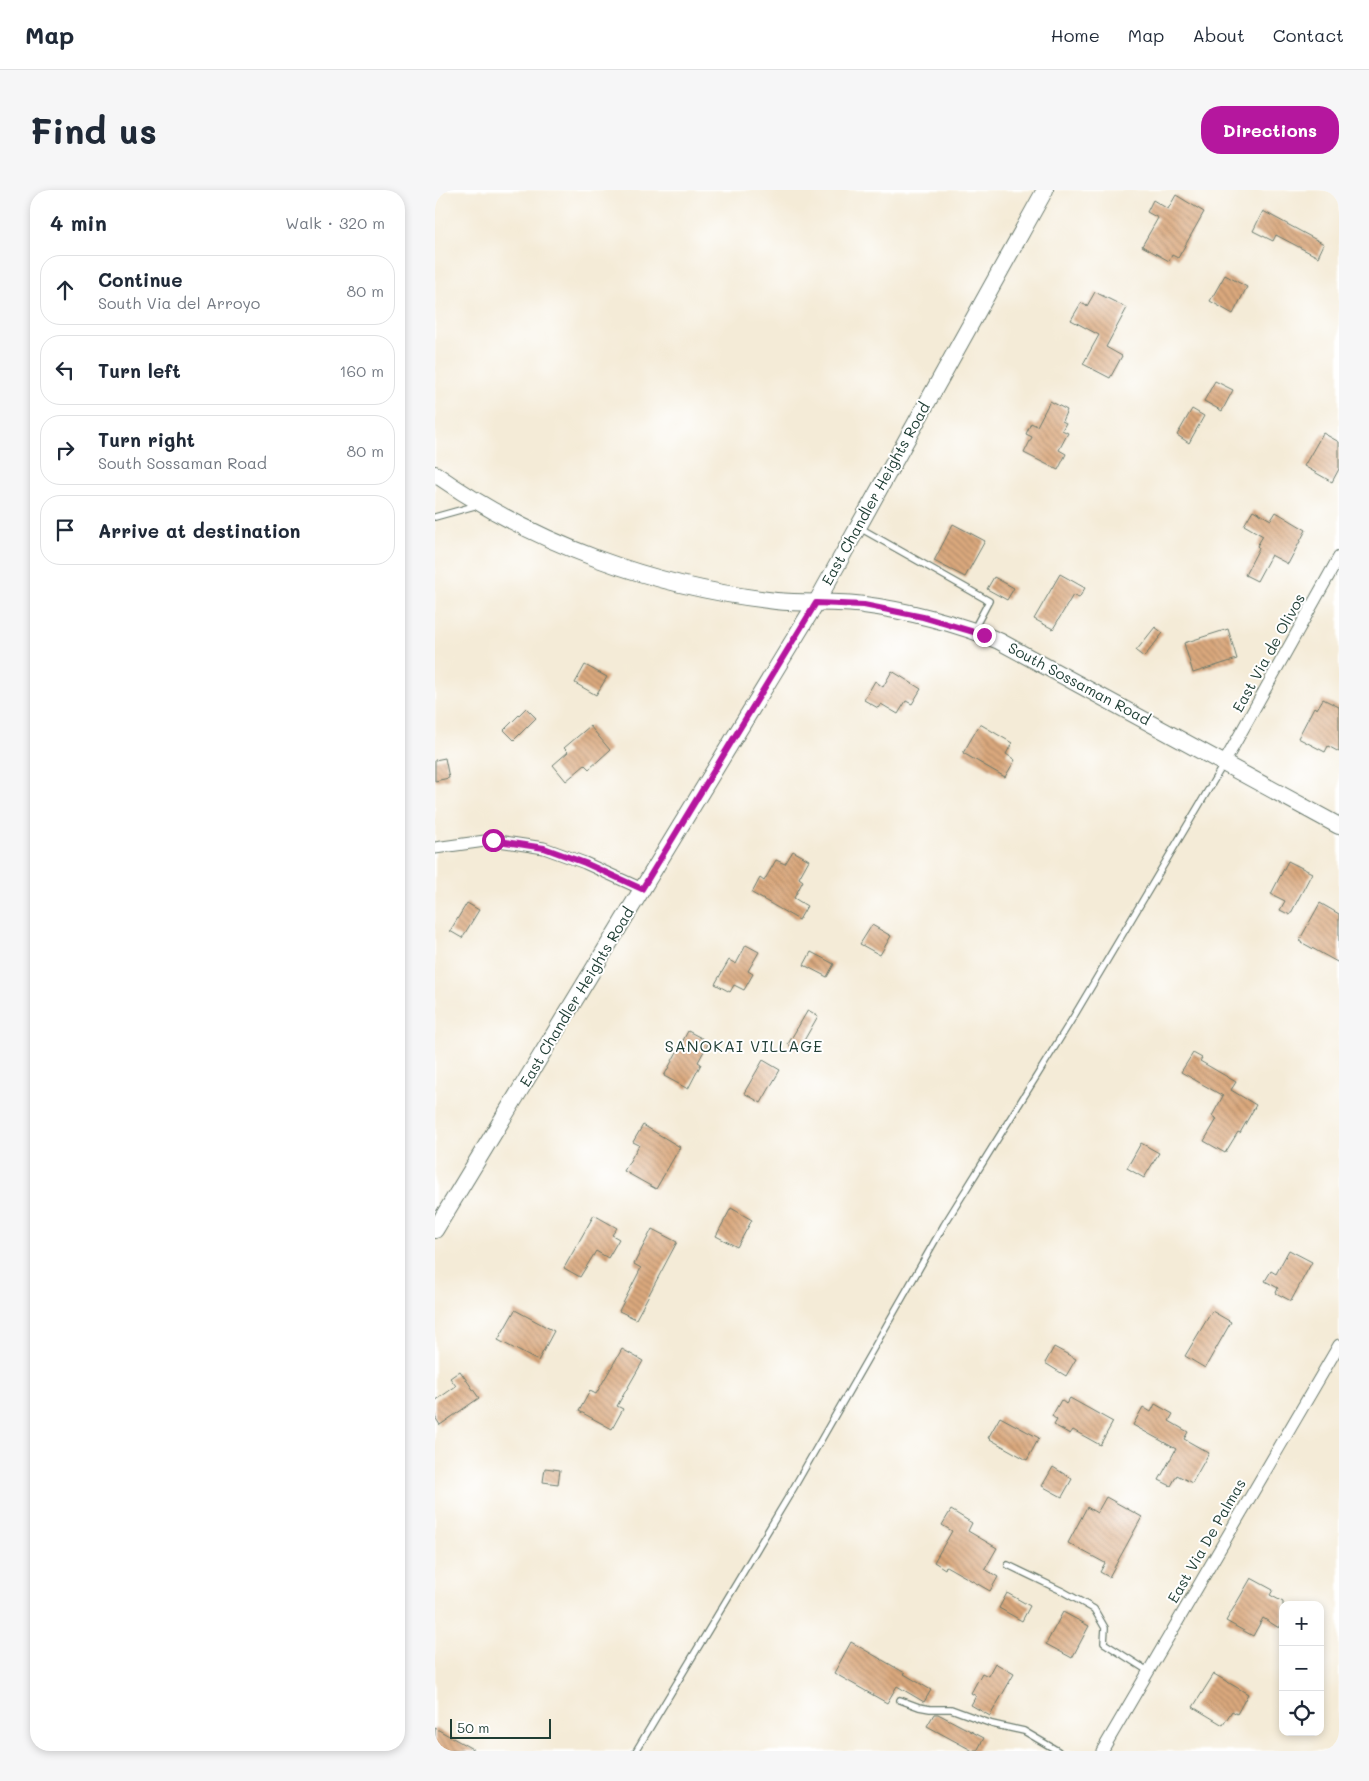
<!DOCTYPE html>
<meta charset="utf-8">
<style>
:root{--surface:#fff;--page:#f6f6f7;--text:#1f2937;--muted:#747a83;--line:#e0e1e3;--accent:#b5179e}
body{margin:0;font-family:Mali,sans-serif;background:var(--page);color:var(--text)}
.controls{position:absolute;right:15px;bottom:15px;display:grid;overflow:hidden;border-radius:10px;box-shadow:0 2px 8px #0003}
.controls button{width:45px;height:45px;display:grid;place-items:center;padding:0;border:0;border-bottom:1px solid var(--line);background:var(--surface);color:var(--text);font:25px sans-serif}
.scale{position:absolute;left:15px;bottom:12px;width:101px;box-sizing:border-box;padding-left:5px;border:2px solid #1f3d34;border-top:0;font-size:14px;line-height:18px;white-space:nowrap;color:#1f3d34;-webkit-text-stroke:4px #fff;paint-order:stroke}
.stop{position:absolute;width:15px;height:15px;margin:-11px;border:4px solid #b5179e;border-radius:50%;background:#fff}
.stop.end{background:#b5179e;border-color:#fff;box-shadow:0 1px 5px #0008}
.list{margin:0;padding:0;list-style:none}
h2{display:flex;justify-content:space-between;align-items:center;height:65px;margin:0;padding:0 20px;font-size:21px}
h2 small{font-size:16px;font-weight:400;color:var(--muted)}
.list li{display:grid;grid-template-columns:32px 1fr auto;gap:15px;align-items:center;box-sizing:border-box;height:70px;margin:0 10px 10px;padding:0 10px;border:1px solid var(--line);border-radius:20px}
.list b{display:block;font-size:19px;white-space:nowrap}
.list p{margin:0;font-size:16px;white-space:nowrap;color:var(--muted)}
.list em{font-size:16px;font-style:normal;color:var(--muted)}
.icon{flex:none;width:28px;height:28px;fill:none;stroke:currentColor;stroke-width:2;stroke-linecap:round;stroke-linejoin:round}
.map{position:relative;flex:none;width:904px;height:1561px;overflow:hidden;border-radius:20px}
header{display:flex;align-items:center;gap:30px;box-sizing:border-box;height:70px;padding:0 25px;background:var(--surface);border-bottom:1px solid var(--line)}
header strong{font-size:24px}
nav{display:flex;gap:28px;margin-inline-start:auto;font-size:18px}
.intro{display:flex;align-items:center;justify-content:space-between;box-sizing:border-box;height:120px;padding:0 30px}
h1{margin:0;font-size:35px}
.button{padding:12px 22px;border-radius:20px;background:var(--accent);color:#fff;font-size:18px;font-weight:700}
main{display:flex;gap:30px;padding:0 30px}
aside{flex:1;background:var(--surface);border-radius:20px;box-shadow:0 2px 8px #0003}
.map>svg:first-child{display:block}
.building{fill:url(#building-back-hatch)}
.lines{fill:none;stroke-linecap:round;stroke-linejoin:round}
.service-casing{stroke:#6a7a6d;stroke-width:8}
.minor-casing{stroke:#6a7a6d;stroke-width:13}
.secondary-casing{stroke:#6a7a6d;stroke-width:18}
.service{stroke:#fff;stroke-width:5.5}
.minor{stroke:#fff;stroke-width:11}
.secondary{stroke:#fff;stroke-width:16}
.route{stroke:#b5179e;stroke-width:6}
.labels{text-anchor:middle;stroke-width:4;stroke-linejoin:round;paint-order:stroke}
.street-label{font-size:15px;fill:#1f3d34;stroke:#fff}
.neighbourhood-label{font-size:16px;letter-spacing:1px;fill:#1f3d34;stroke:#fff}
</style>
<header>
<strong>Map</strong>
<nav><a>Home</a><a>Map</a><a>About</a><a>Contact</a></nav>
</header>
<div class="intro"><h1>Find us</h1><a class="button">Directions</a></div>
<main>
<aside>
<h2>4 min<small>Walk · 320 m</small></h2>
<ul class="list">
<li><svg class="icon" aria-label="ahead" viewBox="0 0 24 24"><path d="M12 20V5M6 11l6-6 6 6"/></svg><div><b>Continue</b><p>South Via del Arroyo</p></div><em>80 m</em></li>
<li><svg class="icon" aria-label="left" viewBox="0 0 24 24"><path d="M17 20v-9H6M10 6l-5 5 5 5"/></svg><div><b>Turn left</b></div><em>160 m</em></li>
<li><svg class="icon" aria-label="right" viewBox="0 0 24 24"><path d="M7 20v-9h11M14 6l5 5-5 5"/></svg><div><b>Turn right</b><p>South Sossaman Road</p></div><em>80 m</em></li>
<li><svg class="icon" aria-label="arrive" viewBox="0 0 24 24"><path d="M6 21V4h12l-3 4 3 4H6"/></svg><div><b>Arrive at destination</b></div></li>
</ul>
</aside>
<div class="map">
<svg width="904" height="1561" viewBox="0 0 904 1561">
<defs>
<pattern id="building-back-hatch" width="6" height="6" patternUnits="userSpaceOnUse" patternTransform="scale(1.25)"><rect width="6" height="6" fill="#daa87d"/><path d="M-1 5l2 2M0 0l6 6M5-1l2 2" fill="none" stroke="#b08a67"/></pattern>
</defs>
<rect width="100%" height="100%" fill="#fff"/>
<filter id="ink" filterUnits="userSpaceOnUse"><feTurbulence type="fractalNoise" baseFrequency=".02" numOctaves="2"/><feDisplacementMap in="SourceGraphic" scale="10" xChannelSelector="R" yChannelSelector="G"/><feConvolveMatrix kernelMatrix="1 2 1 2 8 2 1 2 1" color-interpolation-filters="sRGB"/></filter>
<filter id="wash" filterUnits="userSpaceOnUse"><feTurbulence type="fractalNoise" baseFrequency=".0096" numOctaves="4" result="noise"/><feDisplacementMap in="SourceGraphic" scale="20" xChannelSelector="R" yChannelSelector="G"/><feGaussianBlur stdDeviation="1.12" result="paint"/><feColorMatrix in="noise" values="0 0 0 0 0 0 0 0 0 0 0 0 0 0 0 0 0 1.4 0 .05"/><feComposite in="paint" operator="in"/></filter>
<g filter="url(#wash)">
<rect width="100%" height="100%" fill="#f4ebd7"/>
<g id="blocks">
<g class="building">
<polygon points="741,5 769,22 743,68 737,65 734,71 707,56 723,28 712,22 718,10 733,19"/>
<polygon points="828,21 889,54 883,67 841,45 838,51 818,41"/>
<polygon points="790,85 812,97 798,124 775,111"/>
<polygon points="660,102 692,118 671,157 687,166 675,188 648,174 664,145 636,130 646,113 652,116"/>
<polygon points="780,191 798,200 787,221 769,211"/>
<polygon points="615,211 632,220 627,231 631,233 627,240 633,243 624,260 631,264 623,280 589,263 597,247 591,244 596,233 602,236"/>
<polygon points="757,219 769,226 754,253 742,245"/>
<polygon points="888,243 904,252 904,279 897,292 869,276"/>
<polygon points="818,320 836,330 841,322 871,340 853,374 836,365 822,391 810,385 824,358 822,356 828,346 809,335"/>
<polygon points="518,334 550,351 530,387 499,371"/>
<polygon points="625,384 650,398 644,408 638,405 618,439 599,429"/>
<polygon points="559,387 579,398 572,410 552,399"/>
<polygon points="720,437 728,443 709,467 701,461"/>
<polygon points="793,439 802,469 758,483 749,453"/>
<polygon points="150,475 172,487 161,505 140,493"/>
<polygon points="457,481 486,499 477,514 471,511 463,524 446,514 443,518 429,510 440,491 448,497"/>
<polygon points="888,509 904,517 904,562 893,556 890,562 863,548 879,517 882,519"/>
<polygon points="91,518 101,528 79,550 69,540"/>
<polygon points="545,534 577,553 571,564 580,570 570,587 528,563"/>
<polygon points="155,536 175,560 154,579 150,575 131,591 118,575 133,562 129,558"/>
<polygon points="10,568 14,588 0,591 0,570"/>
<polygon points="358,661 374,670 364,688 368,691 359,708 372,716 364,730 317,703 325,688 329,691 341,670 350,674"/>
<polygon points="853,671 877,683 855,725 845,720 850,711 836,704"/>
<polygon points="32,713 44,720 27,748 15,741"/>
<polygon points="885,713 904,724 904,773 864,751"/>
<polygon points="437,735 456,746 445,765 425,754"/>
<polygon points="311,755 324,762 313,781 318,784 309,800 299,795 295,802 280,794 294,770 301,774"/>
<polygon points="376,762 399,774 392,787 369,775"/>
<polygon points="373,820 383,826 363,861 353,854"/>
<polygon points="253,841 274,852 263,872 266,874 253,899 229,886"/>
<polygon points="758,863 767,868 765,871 801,892 796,900 821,915 805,943 803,942 790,963 769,951 782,929 777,926 788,906 746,882"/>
<polygon points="328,870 345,880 326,913 309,903"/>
<polygon points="208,935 245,957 221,999 189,981 204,955 198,952"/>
<polygon points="706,953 724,963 709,988 692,978"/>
<polygon points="296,1018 317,1030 302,1057 281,1046"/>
<polygon points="159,1025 182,1038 177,1045 184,1049 173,1068 161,1061 145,1087 129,1078"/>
<polygon points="217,1039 242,1052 201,1129 184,1121 206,1078 199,1074"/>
<polygon points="854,1060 877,1072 856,1111 841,1103 843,1098 830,1091 836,1081 841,1084"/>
<polygon points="80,1120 119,1141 103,1171 63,1150"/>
<polygon points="777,1121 796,1132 770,1178 750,1166"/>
<polygon points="619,1157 641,1169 631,1186 610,1173"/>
<polygon points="187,1159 208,1171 182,1216 188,1219 177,1239 144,1221 155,1201 161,1204"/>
<polygon points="25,1181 44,1208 5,1235 0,1227 0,1211 21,1196 15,1188"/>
<polygon points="635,1208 678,1232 665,1255 638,1240 635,1244 619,1235 622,1230 617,1226 626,1210 631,1214"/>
<polygon points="720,1214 738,1224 734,1231 753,1242 749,1249 774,1263 757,1293 742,1285 736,1296 724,1290 741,1259 698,1235 708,1217 716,1222"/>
<polygon points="565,1227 604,1248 592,1270 553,1248"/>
<polygon points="618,1277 637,1289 627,1307 607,1296"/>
<polygon points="110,1278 125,1280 123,1294 108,1292"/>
<polygon points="671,1307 707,1327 674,1387 665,1382 670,1373 633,1353 652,1317 662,1323"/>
<polygon points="516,1320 537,1333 533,1341 562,1358 550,1379 563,1387 555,1401 511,1376 510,1379 499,1372 517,1341 507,1335"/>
<polygon points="816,1388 838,1400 835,1405 848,1412 848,1432 844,1438 828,1428 818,1446 791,1431"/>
<polygon points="572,1403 595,1416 587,1431 564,1418"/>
<polygon points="628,1422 654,1436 637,1468 611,1454"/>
<polygon points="416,1452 470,1483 469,1484 496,1500 489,1512 462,1496 452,1513 399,1483"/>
<polygon points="560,1473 579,1484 555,1526 536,1515 541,1506 536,1503 547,1483 553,1486"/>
<polygon points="779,1484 813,1504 802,1524 797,1521 788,1535 758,1517"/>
<polygon points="499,1524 503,1524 549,1548 542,1561 538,1561 492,1536"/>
<polygon points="0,1538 41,1561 0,1561"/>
</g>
</g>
</g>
<g filter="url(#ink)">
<use href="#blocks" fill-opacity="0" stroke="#6a7a6d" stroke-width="1"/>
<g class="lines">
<g class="service-casing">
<g id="service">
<polyline points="0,327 43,315"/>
<polyline points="425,338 554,411 539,439"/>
<polyline points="573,1375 627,1401 659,1419 670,1438 669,1453 713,1481"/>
<polyline points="465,1510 484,1517 495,1519 516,1519 557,1534 589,1541 623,1561"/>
<polyline points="201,1561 358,1299 509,1035 639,826 788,575"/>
</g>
</g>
<g class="minor-casing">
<g id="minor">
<polyline points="789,573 904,367"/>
<polyline points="0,658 57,650 109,658 150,673 207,699"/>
<polyline points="667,1561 904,1155"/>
</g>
</g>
<g class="secondary-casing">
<g id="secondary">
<path d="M0,284C101,355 219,397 341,411C370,414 400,411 429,415C470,420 525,434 564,451L904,636"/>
<polyline points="0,1040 381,413 610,0"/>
</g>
</g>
<use href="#service" class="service"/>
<use href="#minor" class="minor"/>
<use href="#secondary" class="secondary"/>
</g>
</g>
<g class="lines" filter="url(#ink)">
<polyline class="route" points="58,650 109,658 150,673 207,699 381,413 429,415 488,427 549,445"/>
</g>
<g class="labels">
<g class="street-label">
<text transform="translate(441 304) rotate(-61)" y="5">East Chandler Heights Road</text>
<text transform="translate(834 463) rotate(-61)" y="5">East Via de Olivos</text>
<text transform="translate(644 494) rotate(28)" y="5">South Sossaman Road</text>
<text transform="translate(142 807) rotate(-59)" y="5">East Chandler Heights Road</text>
<text transform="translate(772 1351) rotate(-60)" y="5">East Via De Palmas</text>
</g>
<g class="neighbourhood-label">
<text x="309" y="862">SANOKAI VILLAGE</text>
</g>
</g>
</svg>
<div class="controls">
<button>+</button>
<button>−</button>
<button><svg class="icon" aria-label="locate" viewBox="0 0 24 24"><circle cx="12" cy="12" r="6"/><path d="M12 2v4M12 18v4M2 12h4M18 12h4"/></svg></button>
</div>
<div class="scale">50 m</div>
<div class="stop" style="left:58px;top:650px"></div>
<div class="stop end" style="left:549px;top:445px"></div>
</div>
</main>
